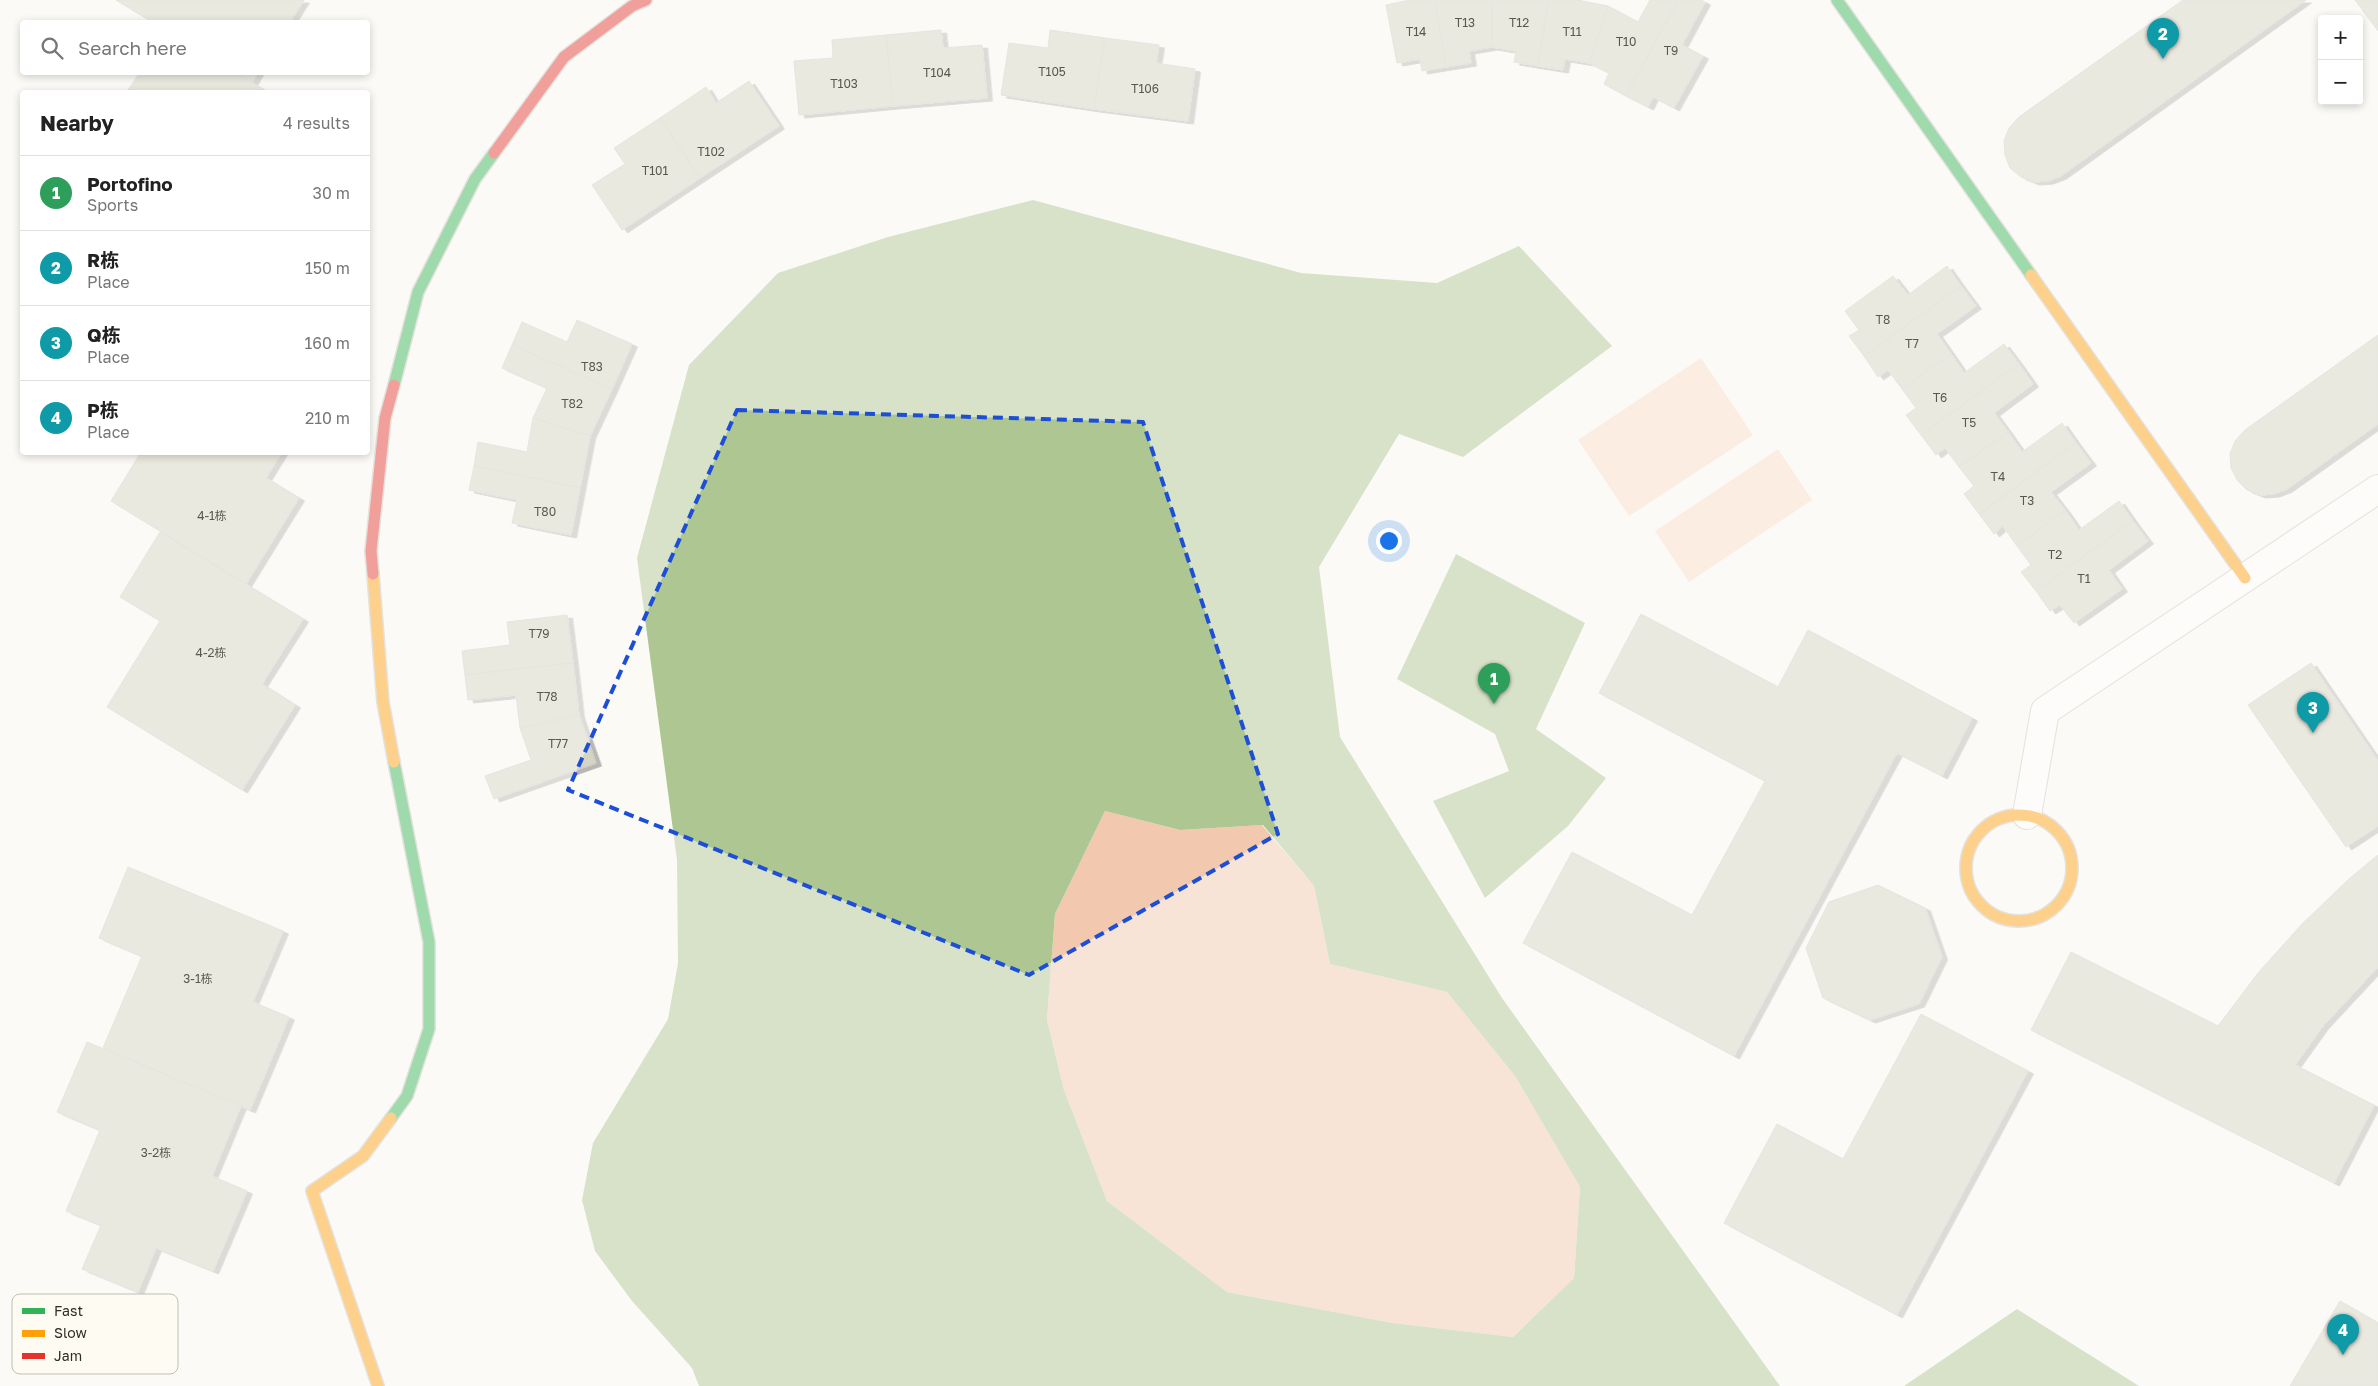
<!DOCTYPE html>
<meta charset="utf-8">
<style>
:root{--surface:#fff;--page:#f2f2f2;--text:#222;--muted:#767676;--line:#e0e0e0;--accent:#db2777}
body{margin:0;font-family:"Golos Text","Noto Sans SC",sans-serif;background:var(--page);color:var(--text)}
.controls{position:absolute;right:15px;top:15px;display:grid;overflow:hidden;border-radius:5px;box-shadow:0 2px 8px #0003}
.controls button{width:45px;height:45px;display:grid;place-items:center;padding:0;border:0;border-bottom:1px solid var(--line);background:var(--surface);color:var(--text);font:25px sans-serif}
.you{position:absolute;left:1388px;top:540px;width:18px;height:18px;margin:-12px;border:4px solid #fff;border-radius:50%;background:#1a73e8;box-shadow:0 0 0 8px #1a73e833}
.badge{display:grid;place-items:center;width:32px;height:32px;border-radius:50%;background:var(--accent);color:#fff;font-size:16px;font-weight:700}
.pin{position:absolute;translate:-50% -41px;filter:drop-shadow(0 1px 2px #0008)}
.pin::after{content:'';position:absolute;top:26px;width:18px;height:15px;background:inherit;clip-path:polygon(0 0,100% 0,50% 100%)}
.list{margin:0;padding:0;list-style:none}
h2{display:flex;justify-content:space-between;align-items:center;height:65px;margin:0;padding:0 20px;font-size:21px}
h2 small{font-size:16px;font-weight:400;color:var(--muted)}
.list li{display:grid;grid-template-columns:32px 1fr auto;gap:15px;align-items:center;box-sizing:border-box;height:75px;padding:0 20px;border-top:1px solid var(--line)}
.list b{display:block;font-size:19px;white-space:nowrap}
.list p{margin:0;font-size:16px;white-space:nowrap;color:var(--muted)}
.list em{font-size:16px;font-style:normal;color:var(--muted)}
.icon{flex:none;width:28px;height:28px;fill:none;stroke:currentColor;stroke-width:2;stroke-linecap:round;stroke-linejoin:round}
.map{position:relative;flex:none;width:2378px;height:1386px;overflow:hidden}
.search{position:absolute;background:var(--surface);box-shadow:0 2px 8px #0003;left:20px;top:20px;width:350px;height:55px;display:flex;align-items:center;gap:12px;box-sizing:border-box;padding:0 18px;border-radius:5px;color:var(--muted);font-size:19px}
.panel{position:absolute;background:var(--surface);box-shadow:0 2px 8px #0003;left:20px;top:90px;width:350px;height:365px;border-radius:5px}
.map>svg:first-child{display:block}
.green{fill:#fcdecb}
.forest{fill:#f2c9af}
.water{fill:#adc692;fill-rule:evenodd}
.building{fill:#d5d5c3;stroke:#cbcbc4;filter:url(#shadow)}
.lines{fill:none;stroke-linecap:round;stroke-linejoin:round}
.street-casing{stroke:#c7c5be;stroke-width:30}
.fast-casing{stroke:#c7c5be;stroke-width:14}
.slow-casing{stroke:#c7c5be;stroke-width:14}
.jam-casing{stroke:#c7c5be;stroke-width:14}
.street{stroke:#fefefe;stroke-width:28}
.fast{stroke:#30b455;stroke-width:11}
.slow{stroke:#ff9f0a;stroke-width:11}
.jam{stroke:#e5322d;stroke-width:11}
.marked{fill:none;stroke:#1d4ed8;stroke-width:4;stroke-dasharray:10 6;stroke-linejoin:round}
.labels{text-anchor:middle;stroke-width:4;stroke-linejoin:round;paint-order:stroke}
.number-label{font-size:12px;fill:#5a584c}
.key{fill:#fefbf2;stroke:#c0beb4;stroke-width:1}
.key-label{font-size:14px;fill:#312e25}
</style>
<div class="map">
<svg width="2378" height="1386" viewBox="0 0 2378 1386">
<defs>
<filter id="shadow"><feDropShadow dx="5.5" dy="3" stdDeviation="0" flood-color="#0004"/></filter>
</defs>
<rect width="100%" height="100%" fill="#fbfaf5"/>
<g class="green">
<polygon points="1701,358 1753,435 1629,516 1578,440"/>
<polygon points="1778,449 1812,500 1689,582 1655,531"/>
</g>
<polygon class="forest" points="1105,811 1180,830 1262,825 1314,886 1330,964 1447,992 1515,1076 1580,1187 1574,1278 1513,1337 1393,1323 1227,1292 1107,1201 1064,1090 1047,1020 1055,914"/>
<g class="water">
<path d="M1033,200L1301,273L1437,283L1519,246L1612,346L1463,457L1399,434L1319,567L1340,737L1502,998L1780,1386H699L692,1368L632,1301L595,1251L582,1200L593,1143L668,1019L678,963L677,860L637,558L689,365L778,273L888,237ZM1105,811L1180,830L1263,825L1314,886L1330,964L1447,992L1515,1076L1580,1187L1574,1278L1513,1337L1393,1323L1227,1292L1107,1201L1064,1090L1047,1020L1055,914Z"/>
<polygon points="1456,554 1585,623 1536,729 1606,778 1568,826 1485,898 1433,801 1509,771 1495,734 1397,679"/>
<polygon points="2017,1309 2139,1386 1904,1386"/>
</g>
<g class="building">
<polygon points="116,0 304,0 290,22 152,22"/>
<polygon points="1410,0 1435,0 1446,67 1422,71 1420,59 1397,63 1386,5"/>
<polygon points="1435,0 1492,0 1492,47 1469,51 1471,63 1446,67"/>
<polygon points="1492,0 1549,0 1538,66 1514,62 1516,51 1492,47"/>
<polygon points="1549,0 1577,0 1608,6 1589,63 1565,59 1563,70 1538,66"/>
<polygon points="1650,0 1678,0 1626,96 1604,84 1609,73 1589,63 1608,6 1638,22"/>
<polygon points="1678,0 1701,0 1705,2 1682,45 1703,56 1674,108 1653,97 1648,107 1626,96"/>
<polygon points="2183,0 2306,0 2061,176 2048,181 2034,182 2021,177 2010,168 2005,155 2004,141 2009,128 2019,117"/>
<polygon points="2355,0 2378,0 2378,31"/>
<polygon points="941,30 943,48 982,45 987,98 893,106 886,35"/>
<polygon points="1050,30 1105,38 1094,109 1001,95 1009,43 1048,48"/>
<polygon points="886,35 893,106 799,115 794,61 833,58 832,40"/>
<polygon points="1105,38 1159,45 1156,63 1195,69 1188,121 1094,109"/>
<polygon points="140,72 235,72 267,92 127,92"/>
<polygon points="235,72 258,72 252,83"/>
<polygon points="749,81 779,126 700,178 660,118 706,87 716,103"/>
<polygon points="660,118 700,178 622,230 592,185 625,164 614,148"/>
<polygon points="1947,266 1961,286 1864,356 1849,336 1859,330 1845,311 1893,276 1908,295"/>
<polygon points="1961,286 1976,306 1937,334 1951,354 1902,389 1888,370 1878,377 1864,356"/>
<polygon points="577,320 632,344 612,389 512,345 522,322 567,342"/>
<polygon points="2378,335 2378,424 2287,489 2274,494 2260,495 2247,490 2237,480 2231,468 2230,454 2235,441 2245,430"/>
<polygon points="2004,344 2019,364 1921,435 1906,415 1916,408 1902,389 1951,354 1964,373"/>
<polygon points="512,345 612,389 590,436 533,418 547,388 502,368"/>
<polygon points="2019,364 2033,384 1994,413 2008,432 1959,467 1945,448 1936,455 1921,435"/>
<polygon points="533,418 590,436 580,488 474,466 478,442 527,452"/>
<polygon points="2062,423 2076,443 1979,514 1964,494 1974,486 1959,467 2008,432 2022,452"/>
<polygon points="2076,443 2091,463 2051,492 2065,510 2017,546 2003,526 1994,534 1979,514"/>
<polygon points="141,452 282,452 266,478 299,498 246,584 111,501"/>
<polygon points="474,466 580,488 571,535 512,523 517,500 469,490"/>
<polygon points="2119,501 2133,521 2036,591 2021,572 2031,565 2017,546 2065,510 2079,530"/>
<polygon points="2133,521 2148,541 2109,570 2122,589 2074,623 2060,605 2050,611 2036,591"/>
<polygon points="160,532 303,619 262,684 295,705 242,790 107,707 160,621 120,597"/>
<polygon points="1641,614 1778,687 1808,630 1972,718 1942,776 1897,753 1734,1056 1523,943 1572,852 1692,915 1765,781 1599,693"/>
<polygon points="567,615 573,663 465,675 462,651 510,645 507,622"/>
<polygon points="573,663 579,715 520,728 516,695 468,700 465,675"/>
<polygon points="2311,663 2378,761 2378,826 2346,847 2248,705"/>
<polygon points="579,715 596,763 494,799 485,776 531,760 520,728"/>
<polygon points="2378,855 2378,967 2323,1026 2295,1065 2374,1105 2334,1183 2031,1030 2071,952 2218,1026 2258,973 2302,924 2350,878"/>
<polygon points="128,867 283,931 253,1002 289,1017 250,1110 103,1048 142,956 99,938"/>
<polygon points="1878,885 1925,908 1942,957 1919,1004 1870,1020 1823,998 1806,948 1829,902"/>
<polygon points="1921,1014 2028,1071 1897,1315 1724,1223 1777,1124 1843,1159"/>
<polygon points="87,1042 241,1106 212,1176 247,1191 213,1271 156,1248 138,1292 82,1269 101,1225 66,1211 100,1130 57,1112"/>
<polygon points="2340,1301 2378,1323 2378,1386 2290,1386"/>
</g>
<g class="lines">
<g class="street-casing">
<polyline id="street" points="2027,815 2045,711 2378,489"/>
</g>
<g class="fast-casing">
<g id="fast">
<polyline points="1837,0 2031,275"/>
<polyline points="394,385 418,292 475,179 494,153"/>
<polyline points="391,1118 407,1096 429,1029 429,942 394,762"/>
</g>
</g>
<g class="slow-casing">
<g id="slow">
<polyline points="2031,275 2245,578"/>
<polyline points="373,574 383,702 394,762"/>
<circle cx="2019" cy="868" r="53"/>
<polyline points="378,1386 312,1191 363,1156 391,1118"/>
</g>
</g>
<g class="jam-casing">
<g id="jam">
<polyline points="494,153 564,57 632,6 646,0"/>
<polyline points="373,574 371,551 385,418 394,385"/>
</g>
</g>
<use href="#street" class="street"/>
<use href="#fast" class="fast"/>
<use href="#slow" class="slow"/>
<use href="#jam" class="jam"/>
</g>
<path d="M0 0H2378V1386H0ZM737,410L1143,422L1278,834L1029,975L568,790Z" fill="#fbfaf5" fill-opacity=".55" fill-rule="evenodd"/>
<path class="marked" d="M737,410L1143,422L1278,834L1029,975L568,790Z"/>
<g class="labels">
<g class="number-label">
<text x="1465" y="27">T13</text>
<text x="1519" y="27">T12</text>
<text x="1416" y="36">T14</text>
<text x="1572" y="36">T11</text>
<text x="1626" y="46">T10</text>
<text x="1671" y="55">T9</text>
<text x="1052" y="76">T105</text>
<text x="937" y="77">T104</text>
<text x="844" y="88">T103</text>
<text x="1145" y="93">T106</text>
<text x="711" y="156">T102</text>
<text x="655" y="175">T101</text>
<text x="1883" y="324">T8</text>
<text x="1912" y="348">T7</text>
<text x="592" y="371">T83</text>
<text x="1940" y="402">T6</text>
<text x="572" y="408">T82</text>
<text x="1969" y="427">T5</text>
<text x="1998" y="481">T4</text>
<text x="2027" y="505">T3</text>
<text x="545" y="516">T80</text>
<text x="212" y="520">4-1栋</text>
<text x="2055" y="559">T2</text>
<text x="2084" y="583">T1</text>
<text x="539" y="638">T79</text>
<text x="211" y="657">4-2栋</text>
<text x="547" y="701">T78</text>
<text x="558" y="748">T77</text>
<text x="198" y="983">3-1栋</text>
<text x="156" y="1157">3-2栋</text>
</g>
</g>
<rect x="12" y="1294" width="166" height="80" rx="8" class="key"/>
<rect x="22" y="1308" width="23" height="6" fill="#30b455"/>
<rect x="22" y="1330" width="23" height="7" fill="#ff9f0a"/>
<rect x="22" y="1353" width="23" height="6" fill="#e5322d"/>
<g class="key-label">
<text x="54" y="1316">Fast</text>
<text x="54" y="1338">Slow</text>
<text x="54" y="1361">Jam</text>
</g>
</svg>
<div class="controls">
<button>+</button>
<button>−</button>
</div>
<div class="you"></div>
<div class="pin badge" style="left:1494px;top:704px;background:#2e9e5b">1</div>
<div class="pin badge" style="left:2163px;top:59px;background:#0f9aa8">2</div>
<div class="pin badge" style="left:2313px;top:733px;background:#0f9aa8">3</div>
<div class="pin badge" style="left:2343px;top:1355px;background:#0f9aa8">4</div>
<div class="search"><svg class="icon" aria-label="search" viewBox="0 0 24 24"><circle cx="10" cy="10" r="6"/><path d="M15 15l6 6"/></svg>Search here</div>
<section class="panel">
<h2>Nearby<small>4 results</small></h2>
<ul class="list">
<li><span class="badge" style="background:#2e9e5b">1</span><div><b>Portofino</b><p>Sports</p></div><em>30 m</em></li>
<li><span class="badge" style="background:#0f9aa8">2</span><div><b>R栋</b><p>Place</p></div><em>150 m</em></li>
<li><span class="badge" style="background:#0f9aa8">3</span><div><b>Q栋</b><p>Place</p></div><em>160 m</em></li>
<li><span class="badge" style="background:#0f9aa8">4</span><div><b>P栋</b><p>Place</p></div><em>210 m</em></li>
</ul>
</section>
</div>
